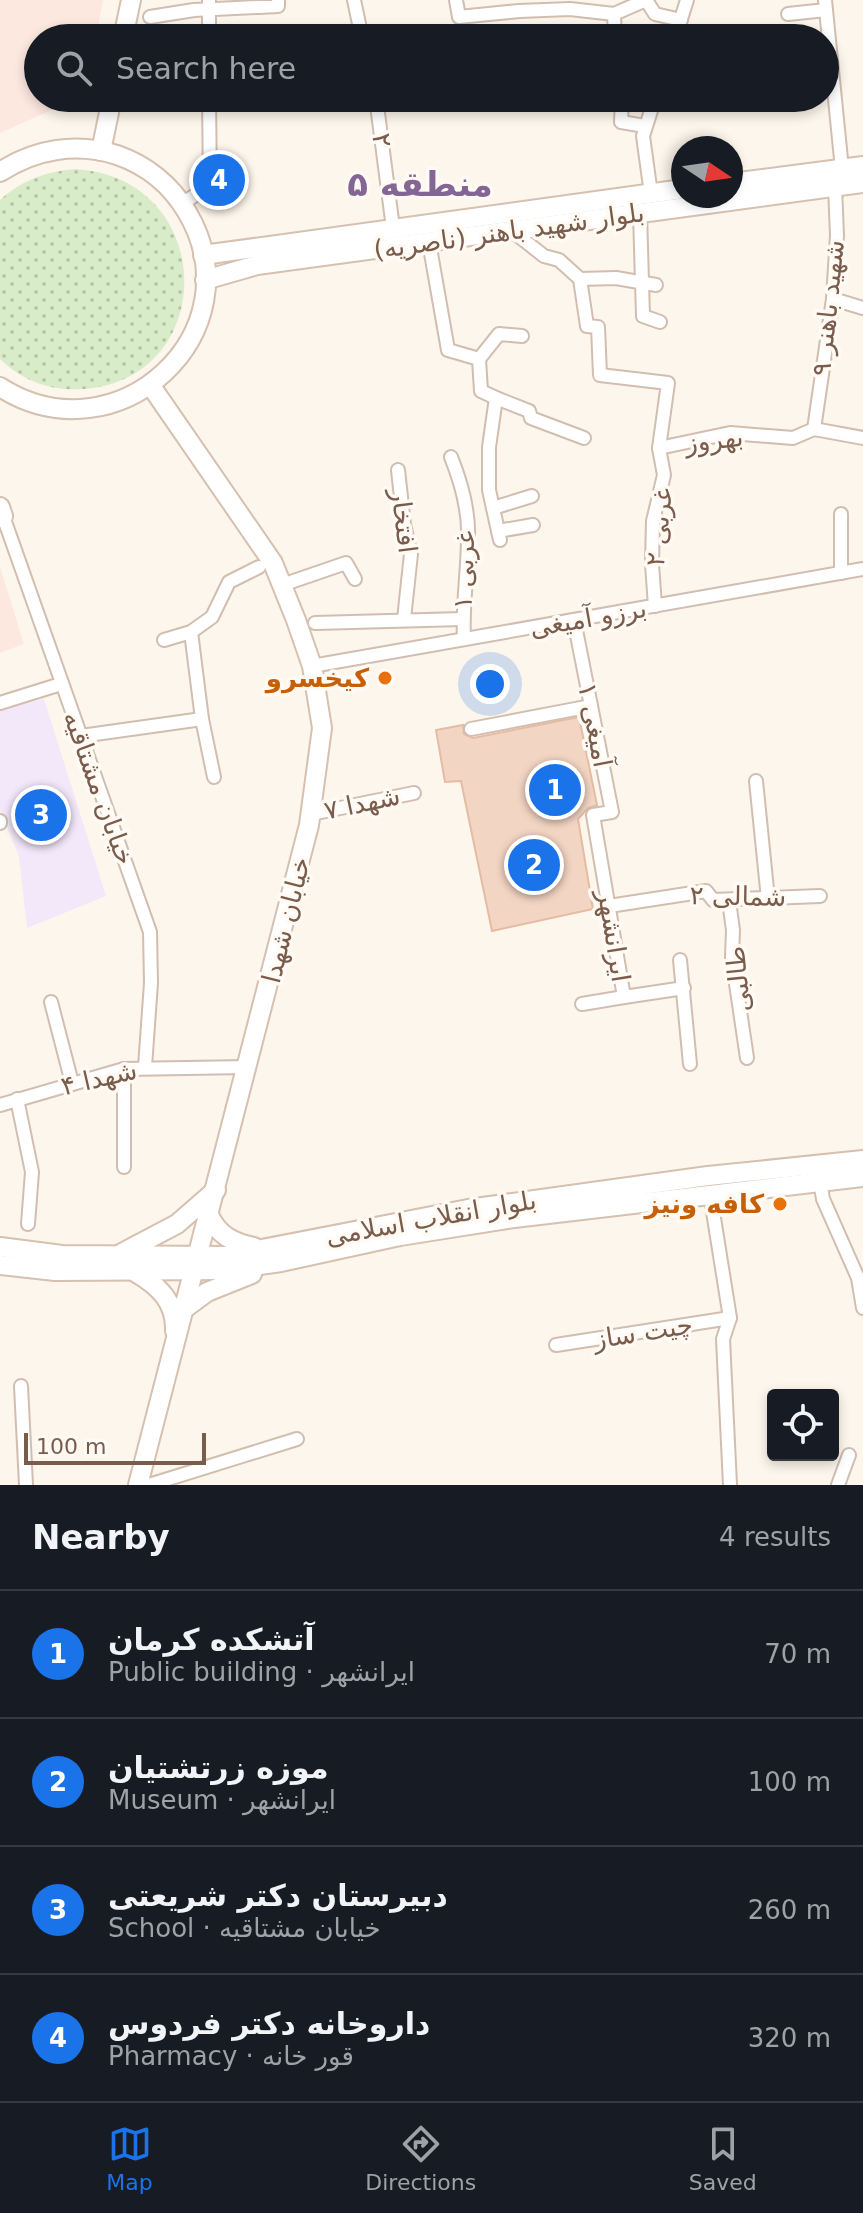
<!DOCTYPE html>
<meta charset="utf-8">
<style>
:root{--surface:#171b24;--page:#242831;--text:#f1f3f6;--muted:#9ea1a6;--line:#363941;--accent:#1a73e8}
body{margin:0;font-family:"DejaVu Sans",Vazirmatn,sans-serif;background:var(--page);color:var(--text)}
.controls{position:absolute;right:24px;bottom:24px;display:grid;overflow:hidden;border-radius:8px;box-shadow:0 4px 12px #0003}
.controls button{width:72px;height:72px;display:grid;place-items:center;padding:0;border:0;border-bottom:2px solid var(--line);background:var(--surface);color:var(--text);font:40px sans-serif}
.compass{position:absolute;left:671px;top:136px;width:72px;height:72px;border-radius:50%;background:var(--surface);box-shadow:0 4px 12px #0003;rotate:103deg}
.scale{position:absolute;left:24px;bottom:20px;width:182px;box-sizing:border-box;padding-left:8px;border:4px solid #7a5c4d;border-top:0;font-size:22px;line-height:28px;white-space:nowrap;color:#7a5c4d;-webkit-text-stroke:6px #fffaf3;paint-order:stroke}
.you{position:absolute;left:490px;top:684px;width:28px;height:28px;margin:-20px;border:6px solid #fff;border-radius:50%;background:#1a73e8;box-shadow:0 0 0 12px #1a73e833}
.badge{display:grid;place-items:center;width:52px;height:52px;border-radius:50%;background:var(--accent);color:#fff;font-size:26px;font-weight:700}
.pin{position:absolute;translate:-50% -50%;border:4px solid #fff;box-shadow:0 2px 8px #0006}
.list{margin:0;padding:0;list-style:none}
h2{display:flex;justify-content:space-between;align-items:center;height:104px;margin:0;padding:0 32px;font-size:34px}
h2 small{font-size:26px;font-weight:400;color:var(--muted)}
.list li{display:grid;grid-template-columns:52px 1fr auto;gap:24px;align-items:center;box-sizing:border-box;height:128px;padding:0 32px;border-top:2px solid var(--line)}
.list b{display:block;font-size:30px;white-space:nowrap}
.list p{margin:0;font-size:26px;white-space:nowrap;color:var(--muted)}
.list em{font-size:26px;font-style:normal;color:var(--muted)}
.icon{flex:none;width:44px;height:44px;fill:none;stroke:currentColor;stroke-width:2;stroke-linecap:round;stroke-linejoin:round}
.map{position:relative;flex:none;width:863px;height:1485px;overflow:hidden}
.search{position:absolute;background:var(--surface);box-shadow:0 4px 12px #0003;left:24px;right:24px;top:24px;height:88px;display:flex;align-items:center;gap:20px;box-sizing:border-box;padding:0 28px;border-radius:44px;color:var(--muted);font-size:30px}
.sheet{height:616px;background:var(--surface)}
nav{display:flex;justify-content:space-around;align-items:center;box-sizing:border-box;height:112px;border-top:2px solid var(--line);background:var(--surface);font-size:22px;color:var(--muted)}
nav a{display:grid;justify-items:center;gap:4px}
nav .on{color:var(--accent)}
.map>svg:first-child{display:block}
.commercial{fill:#fde8e0}
.education{fill:#f3e8fa}
.park{fill:url(#park-dots)}
.building{fill:#f3d5c3;stroke:#e6bba3;stroke-width:2}
.lines{fill:none;stroke-linecap:round;stroke-linejoin:round}
.minor-casing{stroke:#d1beb0;stroke-width:16}
.secondary-casing{stroke:#d6c0b0;stroke-width:22}
.minor{stroke:#fff;stroke-width:12}
.secondary{stroke:#fff;stroke-width:18}
.food-dot{fill:#e8710a;stroke:#fffaf3;stroke-width:3}
.labels{text-anchor:middle;stroke-width:7;stroke-linejoin:round;paint-order:stroke}
.street-label{font-size:26px;fill:#7a5c4d;stroke:#fffaf3}
.food-label{font-size:26px;font-weight:bold;fill:#c56008;stroke:#fffaf3;text-anchor:end}
.district-label{font-size:34px;font-weight:bold;fill:#846695;stroke:#fffaf3}
</style>
<div class="map">
<svg width="863" height="1485" viewBox="0 0 863 1485">
<defs>
<pattern id="park-dots" width="8" height="8" patternUnits="userSpaceOnUse" patternTransform="scale(2)"><rect width="8" height="8" fill="#d8ecc9"/><path d="M2 2h.1M6 6h.1" fill="none" stroke="#b4c2a5" stroke-width="1.8" stroke-linecap="round"/></pattern>
</defs>
<rect width="100%" height="100%" fill="#fdf6ec"/>
<g class="commercial">
<polygon points="0,0 103,0 96,38 38,38 38,98 79,98 0,133"/>
<polygon points="0,567 24,644 0,653"/>
</g>
<polygon class="education" points="44,699 106,896 27,928 19,856 0,810 0,710"/>
<path class="park" d="M76,169C217,178 221,378 84,389C53,392 22,381 0,359V200C22,180 47,171 76,169Z"/>
<polygon class="building" points="579,717 597,805 588,808 578,819 593,909 492,931 461,781 445,782 436,730 463,725 464,734 473,738"/>
<g class="lines">
<g class="minor-casing">
<g id="minor">
<polyline points="354,0 362,38"/>
<polyline points="456,0 459,17 519,11 570,9 614,14 646,0"/>
<polyline points="646,0 655,14 681,20"/>
<polyline points="825,0 842,169"/>
<polyline points="614,14 615,38"/>
<polyline points="788,14 826,10"/>
<polyline points="150,17 194,10 278,6 278,0"/>
<polyline points="209,38 209,0"/>
<polyline points="675,38 687,0"/>
<polyline points="376,98 393,228"/>
<polyline points="622,98 621,122 645,126"/>
<polyline points="651,194 643,136 655,98"/>
<polyline points="182,204 210,185 209,98"/>
<polyline points="640,213 643,316 660,322"/>
<polyline points="511,230 544,256 559,260 580,279 587,326 598,327 600,375 668,383 659,448 664,475 653,521 652,564 655,606"/>
<polyline points="429,242 448,350 479,359 481,391 496,398 489,447 489,490 500,540"/>
<polyline points="580,279 616,278 656,285"/>
<polyline points="833,299 863,308"/>
<polyline points="479,359 499,334 522,336"/>
<polyline points="496,398 529,411 531,418 584,438"/>
<polyline points="814,429 833,299 837,235 835,187"/>
<polyline points="814,429 863,438"/>
<polyline points="659,448 730,433 793,438 814,429"/>
<path d="M451,457C461,482 469,510 468,537C468,572 462,605 464,639"/>
<polyline points="398,470 404,524 411,554 404,619"/>
<polyline points="493,508 532,496"/>
<polyline points="3,516 150,932 151,983 145,1067"/>
<polyline points="498,531 533,525"/>
<polyline points="841,573 841,514"/>
<polyline points="282,585 346,563 355,579"/>
<polyline points="574,620 612,812 593,815 624,997 684,988"/>
<polyline points="315,623 463,619"/>
<polyline points="191,632 202,719 214,777"/>
<polyline points="164,640 191,632 212,617 229,582 259,567"/>
<polyline points="312,666 863,569"/>
<polyline points="0,703 61,684"/>
<polyline points="471,729 591,706"/>
<polyline points="81,736 202,719"/>
<polyline points="756,781 768,899"/>
<polyline points="311,814 414,793"/>
<polyline points="0,821 0,823"/>
<polyline points="729,901 733,930 732,957 747,1058"/>
<polyline points="609,906 706,891 713,900 820,896"/>
<polyline points="680,960 690,1064"/>
<polyline points="51,1002 72,1083"/>
<polyline points="582,1004 624,997"/>
<polyline points="17,1099 32,1172 28,1224"/>
<polyline points="0,1105 124,1069 248,1067"/>
<polyline points="124,1167 124,1069"/>
<polyline points="820,1181 823,1199 858,1278 863,1308"/>
<polyline points="710,1193 730,1318 723,1339 730,1485"/>
<polyline points="556,1345 730,1318"/>
<polyline points="21,1386 26,1485"/>
<polyline points="149,1485 297,1439"/>
<polyline points="838,1485 849,1455"/>
</g>
</g>
<g class="secondary-casing">
<g id="secondary">
<polyline points="123,38 131,0"/>
<polyline points="101,151 112,98"/>
<path d="M0,172C35,149 77,142 117,155C146,165 171,185 187,212C258,332 117,462 0,387"/>
<polyline points="731,183 863,166"/>
<polyline points="203,255 683,189"/>
<polyline points="205,280 257,265 863,183"/>
<polyline points="0,507 3,516 0,518"/>
<path d="M209,1215C218,1235 233,1243 254,1247"/>
<polyline points="0,1247 62,1255 226,1256 468,1209 708,1176 863,1160"/>
<polyline points="122,1253 177,1224 216,1190"/>
<polyline points="0,1265 55,1271 227,1270 281,1262 400,1236 514,1218 863,1177"/>
<path d="M135,1272C159,1286 176,1302 175,1331"/>
<polyline points="184,1309 207,1292 252,1274"/>
<polyline points="138,1485 309,825 322,728 312,666 296,620 273,563 151,386"/>
</g>
</g>
<use href="#minor" class="minor"/>
<use href="#secondary" class="secondary"/>
</g>
<g class="food-dot">
<circle cx="385" cy="678" r="8"/>
<circle cx="780" cy="1204" r="8"/>
</g>
<g class="labels">
<g class="street-label">
<text transform="translate(382 140) rotate(83)" y="9">۲</text>
<text transform="translate(509 231) rotate(-8)" y="9">بلوار شهید باهنر (ناصریه)</text>
<text transform="translate(828 308) rotate(-84)" y="9">شهید باهنر ۹</text>
<text transform="translate(714 440) rotate(-7)" y="9">بهروز</text>
<text transform="translate(404 521) rotate(83)" y="9">افتخار</text>
<text transform="translate(659 527) rotate(-84)" y="9">۲ غربی</text>
<text transform="translate(464 570) rotate(-88)" y="9">۱ غربی</text>
<text transform="translate(588 618) rotate(-10)" y="9">برزو آمیغی</text>
<text transform="translate(595 725) rotate(79)" y="9">آمیغی ۱</text>
<text transform="translate(99 788) rotate(70)" y="9">خیابان مشتاقیه</text>
<text transform="translate(362 803) rotate(-12)" y="9">شهدا ۷</text>
<text transform="translate(738 896) rotate(1)" y="9">۲ شمالی</text>
<text transform="translate(286 920) rotate(-76)" y="9">خیابان شهدا</text>
<text transform="translate(614 936) rotate(81)" y="9">ایرانشهر</text>
<text transform="translate(738 979) rotate(-96)" y="9">طالبی</text>
<text transform="translate(99 1078) rotate(-13)" y="9">شهدا ۴</text>
<text transform="translate(431 1218) rotate(-10)" y="9">بلوار انقلاب اسلامی</text>
<text transform="translate(643 1332) rotate(-9)" y="9">چیت ساز</text>
</g>
<g class="food-label">
<text x="369" y="687">کیخسرو</text>
<text x="764" y="1213">کافه ونیز</text>
</g>
<g class="district-label">
<text x="420" y="196">منطقه ۵</text>
</g>
</g>
</svg>
<div class="controls">
<button><svg class="icon" aria-label="locate" viewBox="0 0 24 24"><circle cx="12" cy="12" r="6"/><path d="M12 2v4M12 18v4M2 12h4M18 12h4"/></svg></button>
</div>
<svg class="compass" viewBox="-18 -18 36 36"><path d="M0-13l5 13h-10z" fill="#e53935"/><path d="M0 13l5-13h-10z" fill="#9ea1a6"/></svg>
<div class="scale">100 m</div>
<div class="you"></div>
<div class="pin badge" style="left:555px;top:790px">1</div>
<div class="pin badge" style="left:534px;top:865px">2</div>
<div class="pin badge" style="left:41px;top:815px">3</div>
<div class="pin badge" style="left:219px;top:180px">4</div>
<div class="search"><svg class="icon" aria-label="search" viewBox="0 0 24 24"><circle cx="10" cy="10" r="6"/><path d="M15 15l6 6"/></svg>Search here</div>
</div>
<section class="sheet">
<h2>Nearby<small>4 results</small></h2>
<ul class="list">
<li><span class="badge">1</span><div><b>آتشکده کرمان</b><p>Public building · ایرانشهر</p></div><em>70 m</em></li>
<li><span class="badge">2</span><div><b>موزه زرتشتیان</b><p>Museum · ایرانشهر</p></div><em>100 m</em></li>
<li><span class="badge">3</span><div><b>دبیرستان دکتر شریعتی</b><p>School · خیابان مشتاقیه</p></div><em>260 m</em></li>
<li><span class="badge">4</span><div><b>داروخانه دکتر فردوس</b><p>Pharmacy · قور خانه</p></div><em>320 m</em></li>
</ul>
</section>
<nav>
<a class="on"><svg class="icon" aria-label="map" viewBox="0 0 24 24"><path d="M3 6l6-2 6 2 6-2v14l-6 2-6-2-6 2zM9 4v14M15 6v14"/></svg>Map</a>
<a><svg class="icon" aria-label="directions" viewBox="0 0 24 24"><path d="M12 3l9 9-9 9-9-9zM9 14v-3h6M13 9l2 2-2 2"/></svg>Directions</a>
<a><svg class="icon" aria-label="saved" viewBox="0 0 24 24"><path d="M7 4h10v16l-5-4-5 4z"/></svg>Saved</a>
</nav>
